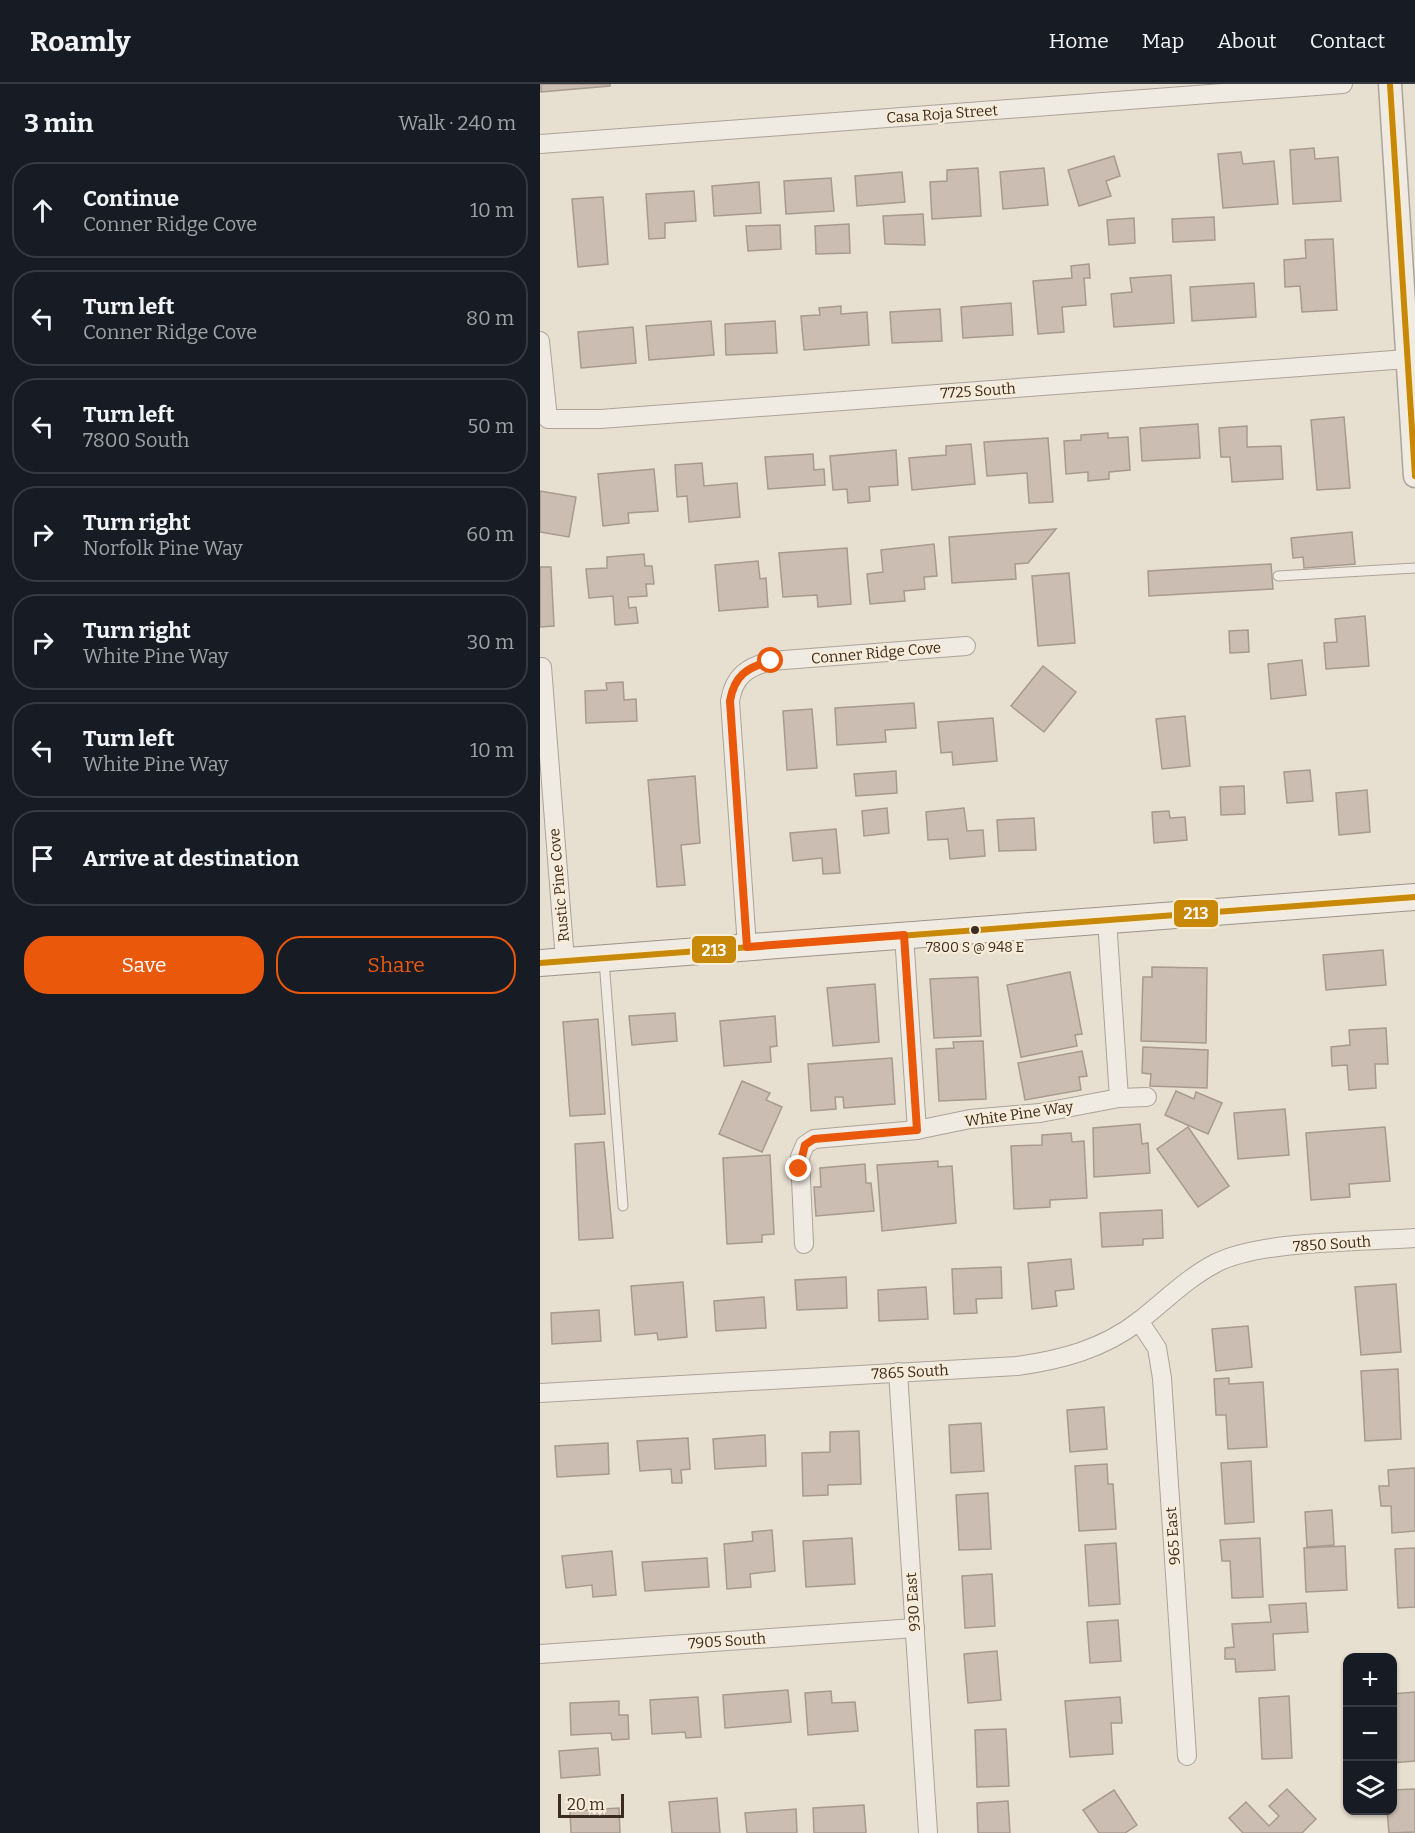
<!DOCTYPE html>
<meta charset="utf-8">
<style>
:root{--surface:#171b24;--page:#242831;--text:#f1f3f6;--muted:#9ea1a6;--line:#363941;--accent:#ea580c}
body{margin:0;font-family:Bitter,serif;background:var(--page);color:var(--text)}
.controls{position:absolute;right:18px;bottom:18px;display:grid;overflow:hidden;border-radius:12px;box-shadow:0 2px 4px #0004}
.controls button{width:54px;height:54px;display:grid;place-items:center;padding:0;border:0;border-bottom:2px solid var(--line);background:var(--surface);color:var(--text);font:30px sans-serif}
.scale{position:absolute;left:18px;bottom:15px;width:66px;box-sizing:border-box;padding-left:6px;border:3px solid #3c2c20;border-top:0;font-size:16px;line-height:21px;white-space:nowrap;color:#3c2c20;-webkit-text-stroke:4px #f7ecd7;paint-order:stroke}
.stop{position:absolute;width:18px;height:18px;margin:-14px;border:4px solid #ea580c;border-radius:50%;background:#fff}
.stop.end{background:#ea580c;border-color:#fff;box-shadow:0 2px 6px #0008}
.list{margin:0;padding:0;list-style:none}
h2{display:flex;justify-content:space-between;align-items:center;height:78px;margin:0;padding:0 24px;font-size:26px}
h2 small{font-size:20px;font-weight:400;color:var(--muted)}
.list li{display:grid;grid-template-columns:39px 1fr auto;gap:18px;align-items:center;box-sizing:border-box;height:96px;margin:0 12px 12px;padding:0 12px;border:2px solid var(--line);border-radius:24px}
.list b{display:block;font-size:22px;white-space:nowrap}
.list p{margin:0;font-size:20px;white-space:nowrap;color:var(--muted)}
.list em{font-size:20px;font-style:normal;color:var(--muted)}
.actions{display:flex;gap:12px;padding:18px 24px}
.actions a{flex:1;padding:14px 0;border:2px solid var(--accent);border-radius:24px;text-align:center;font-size:21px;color:var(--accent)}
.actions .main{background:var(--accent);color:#fff}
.icon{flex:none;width:33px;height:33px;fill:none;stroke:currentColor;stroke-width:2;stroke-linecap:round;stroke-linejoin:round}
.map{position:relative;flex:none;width:875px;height:1749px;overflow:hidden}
header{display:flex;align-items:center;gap:36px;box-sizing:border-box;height:84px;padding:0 30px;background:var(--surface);border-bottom:2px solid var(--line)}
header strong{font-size:28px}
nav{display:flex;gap:33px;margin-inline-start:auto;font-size:21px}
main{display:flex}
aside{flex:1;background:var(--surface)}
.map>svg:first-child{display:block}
.building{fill:#cbbdb1;stroke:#a89a8f;stroke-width:1.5}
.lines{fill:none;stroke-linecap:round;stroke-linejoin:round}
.service-casing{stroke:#aca499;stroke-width:11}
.minor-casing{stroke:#aca499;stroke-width:20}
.tertiary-casing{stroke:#aca499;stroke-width:25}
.secondary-casing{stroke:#9c9488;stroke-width:28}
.service{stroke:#efeae2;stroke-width:9}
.minor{stroke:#efeae2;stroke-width:18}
.tertiary{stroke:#efeae2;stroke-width:22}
.secondary{stroke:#efeae2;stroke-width:26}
.bus-1-casing{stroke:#f7ecd7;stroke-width:10}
.bus-1{stroke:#c88808;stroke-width:6}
.route{stroke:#ea580c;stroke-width:8}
.bus-dot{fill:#3c2c20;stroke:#f7ecd7;stroke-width:2}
.labels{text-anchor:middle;stroke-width:4.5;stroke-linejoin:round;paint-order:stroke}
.bus-label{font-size:14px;fill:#3c2c20;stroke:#f7ecd7}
.street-label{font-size:15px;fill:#3c2c20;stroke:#f7ecd7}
.line-badge{stroke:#f7ecd7;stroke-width:2}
.badge-label{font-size:16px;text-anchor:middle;font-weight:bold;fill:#fff}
</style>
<header>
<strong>Roamly</strong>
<nav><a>Home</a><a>Map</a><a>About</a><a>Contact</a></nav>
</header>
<main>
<aside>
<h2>3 min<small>Walk · 240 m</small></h2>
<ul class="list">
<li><svg class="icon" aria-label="ahead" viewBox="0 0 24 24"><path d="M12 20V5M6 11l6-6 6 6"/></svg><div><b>Continue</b><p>Conner Ridge Cove</p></div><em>10 m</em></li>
<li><svg class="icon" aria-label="left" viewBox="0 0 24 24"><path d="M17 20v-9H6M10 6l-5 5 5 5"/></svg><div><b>Turn left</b><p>Conner Ridge Cove</p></div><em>80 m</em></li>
<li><svg class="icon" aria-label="left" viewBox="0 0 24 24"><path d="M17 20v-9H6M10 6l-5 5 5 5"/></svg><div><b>Turn left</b><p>7800 South</p></div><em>50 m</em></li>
<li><svg class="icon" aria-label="right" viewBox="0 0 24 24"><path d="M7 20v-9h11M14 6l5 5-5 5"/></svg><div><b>Turn right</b><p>Norfolk Pine Way</p></div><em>60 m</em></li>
<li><svg class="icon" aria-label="right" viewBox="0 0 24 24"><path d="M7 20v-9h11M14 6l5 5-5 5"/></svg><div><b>Turn right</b><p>White Pine Way</p></div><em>30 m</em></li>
<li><svg class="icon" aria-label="left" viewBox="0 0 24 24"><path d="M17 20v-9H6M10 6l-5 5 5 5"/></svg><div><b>Turn left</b><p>White Pine Way</p></div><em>10 m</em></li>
<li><svg class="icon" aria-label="arrive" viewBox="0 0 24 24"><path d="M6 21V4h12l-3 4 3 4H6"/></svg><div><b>Arrive at destination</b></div></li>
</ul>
<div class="actions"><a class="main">Save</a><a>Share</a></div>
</aside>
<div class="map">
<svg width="875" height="1749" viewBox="0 0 875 1749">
<rect width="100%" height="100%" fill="#e7dfd0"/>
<g class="building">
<polygon points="1,0 70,0 70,2 1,8"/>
<polygon points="774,64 775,75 798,73 801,117 753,120 750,66"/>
<polygon points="701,68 703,80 734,77 738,120 683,124 678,70"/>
<polygon points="574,72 580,92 566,97 571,112 539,122 528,86"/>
<polygon points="438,84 441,132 392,135 390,98 407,97 407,86"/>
<polygon points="504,84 508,121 463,125 460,88"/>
<polygon points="362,88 365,118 317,122 315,92"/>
<polygon points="291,94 294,127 246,130 244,97"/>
<polygon points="219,98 221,129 174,132 172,102"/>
<polygon points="154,107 156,137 125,139 125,154 109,155 106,110"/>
<polygon points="63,113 68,180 38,183 32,115"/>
<polygon points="383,130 385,161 345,160 343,132"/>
<polygon points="674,133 675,156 633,158 632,135"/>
<polygon points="594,134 595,159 569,161 567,136"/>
<polygon points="309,140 310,169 276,170 275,142"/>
<polygon points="240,141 241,165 208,167 206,142"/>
<polygon points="793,155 797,226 762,228 760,202 745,203 744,176 766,174 765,156"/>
<polygon points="549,180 550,194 544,194 546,221 522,223 524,248 498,250 493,197 532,194 531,182"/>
<polygon points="631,191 634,239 574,243 571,210 592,208 590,194"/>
<polygon points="714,199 716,233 652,237 650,203"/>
<polygon points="471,219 473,251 423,254 421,223"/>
<polygon points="301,222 301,230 327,228 329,261 264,266 261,232 280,231 279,224"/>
<polygon points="400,225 402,257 352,259 350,228"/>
<polygon points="171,237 174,271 109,276 106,242"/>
<polygon points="235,237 237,269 186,271 185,240"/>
<polygon points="93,243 96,279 41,284 38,248"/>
<polygon points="804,333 810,404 777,406 771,336"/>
<polygon points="658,340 660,374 602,377 600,344"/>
<polygon points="707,342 707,363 741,362 743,395 692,398 690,373 681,373 679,344"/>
<polygon points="568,349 568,354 588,353 590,386 569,388 569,395 548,397 548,388 526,390 524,357 541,356 541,351"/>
<polygon points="508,354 513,418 489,419 487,389 447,392 444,358"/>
<polygon points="431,360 435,400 372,406 369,374 406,371 406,362"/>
<polygon points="356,366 358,401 329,403 330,417 308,419 307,405 293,406 290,372"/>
<polygon points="273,370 274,386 284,385 285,401 228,405 225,373"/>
<polygon points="162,379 164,402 197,399 200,433 149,438 147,412 137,413 135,381"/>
<polygon points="114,385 118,427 88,429 89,439 63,442 58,390"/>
<polygon points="0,407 36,413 29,453 0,448"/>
<polygon points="516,445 488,479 475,480 476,495 412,499 409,453"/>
<polygon points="812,448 815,480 764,484 763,473 753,474 751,454"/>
<polygon points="394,460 397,492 384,493 385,505 364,507 365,517 330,520 327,490 343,488 341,466"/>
<polygon points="307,464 311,520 278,523 277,511 243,513 239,469"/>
<polygon points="104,470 105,482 112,482 114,500 106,500 107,512 88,513 89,524 96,523 98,539 75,541 73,512 49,514 46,485 67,484 67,473"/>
<polygon points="218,477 220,495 226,494 228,523 179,527 175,481"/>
<polygon points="731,480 733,505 609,512 608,487"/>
<polygon points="0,483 11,483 14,542 0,543"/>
<polygon points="529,489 535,559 498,562 492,492"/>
<polygon points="825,532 829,582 786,585 784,559 797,558 795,535"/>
<polygon points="708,546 709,568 690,569 689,547"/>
<polygon points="762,576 766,611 731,615 728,580"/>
<polygon points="503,582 536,608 504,648 471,622"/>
<polygon points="83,598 84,616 96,615 97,637 46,639 45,607 67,606 66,599"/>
<polygon points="374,619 376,644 345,646 346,658 297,661 295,624"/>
<polygon points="272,625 277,684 247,686 243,627"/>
<polygon points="645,632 650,682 622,685 616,635"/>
<polygon points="453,634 457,677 413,681 412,668 401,669 398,638"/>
<polygon points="770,686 773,717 747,719 744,688"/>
<polygon points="356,687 357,709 316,712 314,690"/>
<polygon points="155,692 160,759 141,761 145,801 117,803 108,696"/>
<polygon points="704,702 705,730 681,731 680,703"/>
<polygon points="827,706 830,748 799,751 796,709"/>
<polygon points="347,724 349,749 324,752 322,727"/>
<polygon points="424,724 427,747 443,746 445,772 410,775 408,755 388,756 386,728"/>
<polygon points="629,727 630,734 645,733 647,756 614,759 612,728"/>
<polygon points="494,734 496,766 459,767 457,736"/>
<polygon points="296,745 300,789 283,790 282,774 253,777 250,749"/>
<polygon points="843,866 846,901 786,906 783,871"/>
<polygon points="612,883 667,884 666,959 601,957 603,893 612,893"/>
<polygon points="530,888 542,950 535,951 537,962 481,973 467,901"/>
<polygon points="438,893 441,952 394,954 390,895"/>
<polygon points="335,900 339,958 293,962 287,904"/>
<polygon points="135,929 137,957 92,961 89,932"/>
<polygon points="235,932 237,962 230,963 231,978 184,982 180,937"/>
<polygon points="58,935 65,1030 30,1032 23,938"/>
<polygon points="846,944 848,980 835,980 836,1004 809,1006 807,981 792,982 791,963 810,961 809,946"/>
<polygon points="443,957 446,1015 399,1017 396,965 414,964 413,958"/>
<polygon points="603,963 668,966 667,1004 610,1002 611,990 602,989"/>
<polygon points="542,967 547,992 539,993 541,1006 485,1016 478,979"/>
<polygon points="352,974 355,1020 304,1024 303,1013 295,1013 296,1025 271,1027 268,980"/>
<polygon points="202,997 230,1009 226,1016 242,1023 222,1068 179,1050"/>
<polygon points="636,1007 654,1015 656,1008 682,1019 668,1050 625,1031"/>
<polygon points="745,1025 749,1071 698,1075 694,1029"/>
<polygon points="600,1040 602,1060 608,1059 610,1089 554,1093 553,1044"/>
<polygon points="648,1043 689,1102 658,1123 617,1065"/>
<polygon points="845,1043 850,1097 809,1100 810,1113 771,1116 766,1049"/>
<polygon points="531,1049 532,1058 544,1057 547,1114 510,1116 510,1123 474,1125 471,1062 502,1061 502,1051"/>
<polygon points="64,1058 73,1154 39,1156 35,1060"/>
<polygon points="230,1071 234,1150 222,1151 222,1158 187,1160 183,1074"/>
<polygon points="398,1077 398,1083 412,1082 416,1139 342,1147 337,1081"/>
<polygon points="325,1080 326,1099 331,1099 334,1127 276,1132 274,1103 281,1103 280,1084"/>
<polygon points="622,1126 623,1154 603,1155 603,1161 562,1163 560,1129"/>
<polygon points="531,1175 534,1205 515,1207 517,1222 492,1225 488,1179"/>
<polygon points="461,1183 462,1214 436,1215 437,1229 414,1230 412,1185"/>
<polygon points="306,1193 307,1224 257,1226 255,1196"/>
<polygon points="143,1198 147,1253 118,1256 117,1249 95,1251 91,1202"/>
<polygon points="856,1200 861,1268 821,1271 815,1203"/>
<polygon points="386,1203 388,1235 339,1237 338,1206"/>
<polygon points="224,1213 226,1244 176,1247 174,1217"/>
<polygon points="59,1226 61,1257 12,1260 11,1229"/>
<polygon points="708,1242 712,1283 676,1287 672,1245"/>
<polygon points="858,1285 861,1355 825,1357 821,1287"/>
<polygon points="689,1294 689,1300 723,1298 727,1363 688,1365 686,1331 676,1331 674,1295"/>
<polygon points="564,1323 567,1365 530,1368 527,1326"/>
<polygon points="441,1339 444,1387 411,1389 409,1341"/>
<polygon points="319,1347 321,1400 288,1401 288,1411 263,1412 262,1369 290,1368 290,1348"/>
<polygon points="225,1351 226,1382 175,1385 173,1355"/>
<polygon points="148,1354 150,1385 141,1386 142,1399 132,1399 131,1385 100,1387 97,1357"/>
<polygon points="68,1359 69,1390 17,1393 15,1362"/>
<polygon points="711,1377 714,1438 685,1440 681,1379"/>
<polygon points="567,1380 568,1400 573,1400 576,1445 539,1447 535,1382"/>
<polygon points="875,1384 875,1447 852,1449 851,1422 841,1422 839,1402 849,1402 848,1386"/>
<polygon points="448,1409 451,1465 419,1466 416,1411"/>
<polygon points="792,1426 794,1461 767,1463 765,1428"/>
<polygon points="232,1446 235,1487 210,1490 211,1503 187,1505 184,1460 213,1457 212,1448"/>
<polygon points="312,1454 315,1500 266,1503 263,1457"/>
<polygon points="720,1454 723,1513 692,1514 690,1477 682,1477 680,1456"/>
<polygon points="576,1459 580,1520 549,1522 545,1461"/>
<polygon points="805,1462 807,1506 766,1508 764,1464"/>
<polygon points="875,1464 875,1523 858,1524 855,1465"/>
<polygon points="72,1467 76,1511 53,1513 52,1501 26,1504 22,1472"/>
<polygon points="167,1474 169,1503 105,1507 102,1478"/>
<polygon points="452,1490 455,1542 425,1544 422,1492"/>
<polygon points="766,1519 768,1548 733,1550 735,1586 696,1588 695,1575 685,1575 685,1564 694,1563 692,1540 731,1538 729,1521"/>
<polygon points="578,1536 581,1577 550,1579 547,1538"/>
<polygon points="457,1567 461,1616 428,1619 424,1570"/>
<polygon points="248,1606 251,1638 185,1644 183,1611"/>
<polygon points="291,1607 292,1619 315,1618 318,1647 268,1651 265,1609"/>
<polygon points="875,1608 875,1677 852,1679 852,1610"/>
<polygon points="749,1612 752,1674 722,1675 719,1614"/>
<polygon points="158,1613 161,1653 146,1654 145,1648 112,1650 110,1616"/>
<polygon points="580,1613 582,1639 571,1639 573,1670 530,1673 525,1617"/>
<polygon points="79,1617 79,1631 88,1631 89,1655 72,1656 71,1649 31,1651 30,1619"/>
<polygon points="466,1645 469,1702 437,1703 435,1646"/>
<polygon points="58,1664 60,1691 21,1694 19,1667"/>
<polygon points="747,1705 776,1735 762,1749 703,1749 689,1734 706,1718 729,1742 739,1732 729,1722"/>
<polygon points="875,1705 875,1748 849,1749 847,1726 852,1726 852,1706"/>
<polygon points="574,1706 597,1741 585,1749 559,1749 543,1726"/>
<polygon points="177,1714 180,1749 132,1749 129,1718"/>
<polygon points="468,1717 470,1749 438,1749 437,1719"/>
<polygon points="324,1721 326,1749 274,1749 273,1724"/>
<polygon points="79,1724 80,1749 31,1749 30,1727"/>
<polygon points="256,1725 257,1749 207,1749 205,1729"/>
</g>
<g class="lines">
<g class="service-casing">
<g id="service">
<polyline points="738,492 875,484"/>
<polyline points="64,876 83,1122"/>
</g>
</g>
<g class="minor-casing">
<g id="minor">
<polyline points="0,60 803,0"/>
<polyline points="0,257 8,335 60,335 867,275"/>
<polyline points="2,583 25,877"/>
<polyline points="567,836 579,1014"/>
<polyline points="364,851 377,1046"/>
<path d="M207,863L190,617C194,592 207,583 231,577L426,562"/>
<polyline points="264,1160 260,1073 265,1061 274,1055 377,1046 430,1035 500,1029 579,1014 607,1013"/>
<polyline points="599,1237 617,1264 622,1294 647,1672"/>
<polyline points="358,1288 388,1749"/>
<path d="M0,1309L477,1282C521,1276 563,1265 599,1237C625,1217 647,1194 676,1179C721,1156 822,1158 875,1154"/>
<polyline points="0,1570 375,1544"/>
</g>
</g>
<g class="tertiary-casing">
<polyline id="tertiary" points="850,0 875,392"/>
</g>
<g class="secondary-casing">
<polyline id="secondary" points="0,879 875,813"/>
</g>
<use href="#service" class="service"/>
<use href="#minor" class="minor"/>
<use href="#tertiary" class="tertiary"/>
<use href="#secondary" class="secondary"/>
<g class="bus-1-casing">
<g id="bus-1">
<polyline points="850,0 875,392"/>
<polyline points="0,879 875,813"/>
</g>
</g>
<use href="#bus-1" class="bus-1"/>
</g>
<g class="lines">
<path class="route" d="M231,577C207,583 194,592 190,617L207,863L364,851L377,1046L274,1055L265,1061L259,1085"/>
</g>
<circle class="bus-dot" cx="435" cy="846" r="5"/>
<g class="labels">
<g class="bus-label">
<text x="435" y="868">7800 S @ 948 E</text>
</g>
<g class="street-label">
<text transform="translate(402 30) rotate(-4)" y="5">Casa Roja Street</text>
<text transform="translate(438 307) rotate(-4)" y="5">7725 South</text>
<text transform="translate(336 569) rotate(-5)" y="5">Conner Ridge Cove</text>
<text transform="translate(19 801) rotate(-95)" y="5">Rustic Pine Cove</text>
<text transform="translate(479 1030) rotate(-8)" y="5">White Pine Way</text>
<text transform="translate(792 1160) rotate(-4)" y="5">7850 South</text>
<text transform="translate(370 1288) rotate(-3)" y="5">7865 South</text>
<text transform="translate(633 1452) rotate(-94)" y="5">965 East</text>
<text transform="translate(373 1518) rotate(-94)" y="5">930 East</text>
<text transform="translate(187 1557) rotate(-4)" y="5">7905 South</text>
</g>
</g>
<g class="line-badge">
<rect x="633" y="815" width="46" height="29" rx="6" fill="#c88808"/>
<rect x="151" y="851" width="46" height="29" rx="6" fill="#c88808"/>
</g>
<g class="badge-label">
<text x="656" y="835">213</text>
<text x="174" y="872">213</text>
</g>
</svg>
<div class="controls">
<button>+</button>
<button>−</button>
<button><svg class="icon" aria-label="layers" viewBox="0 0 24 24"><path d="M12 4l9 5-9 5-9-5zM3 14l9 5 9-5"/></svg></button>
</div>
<div class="scale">20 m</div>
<div class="stop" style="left:231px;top:577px"></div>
<div class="stop end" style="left:259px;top:1085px"></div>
</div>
</main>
